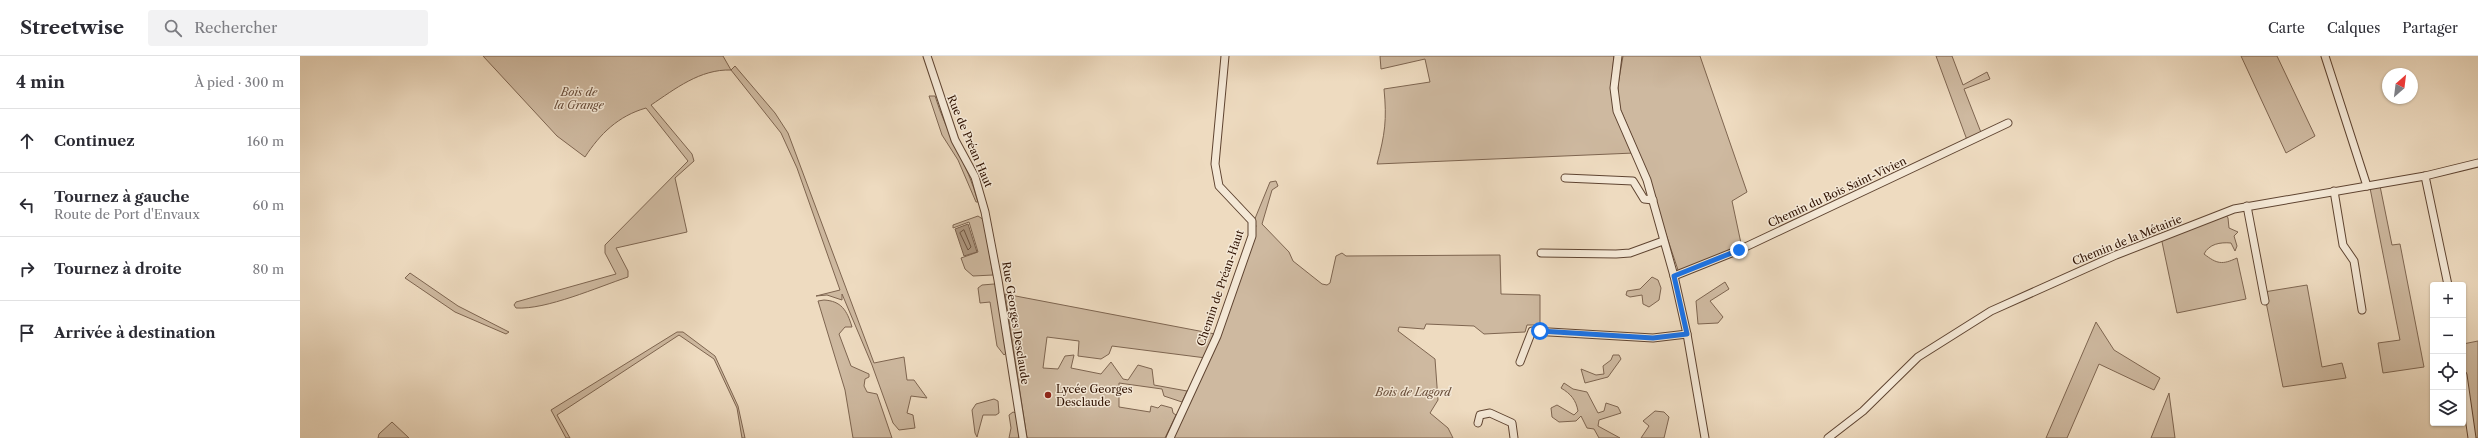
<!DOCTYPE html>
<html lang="fr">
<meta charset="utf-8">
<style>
:root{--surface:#fff;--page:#f2f2f3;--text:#2b2b33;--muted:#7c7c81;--line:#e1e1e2}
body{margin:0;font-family:"Libre Caslon Text",serif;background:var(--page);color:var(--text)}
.controls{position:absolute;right:12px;bottom:12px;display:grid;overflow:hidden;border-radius:4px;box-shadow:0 1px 3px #0004}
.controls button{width:36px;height:36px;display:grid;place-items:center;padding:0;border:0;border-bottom:1px solid var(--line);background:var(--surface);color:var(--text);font:20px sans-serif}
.compass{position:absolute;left:2082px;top:12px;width:36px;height:36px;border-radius:50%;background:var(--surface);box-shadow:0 1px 3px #0004;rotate:28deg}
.stop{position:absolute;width:12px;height:12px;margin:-9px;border:3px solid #1a73e8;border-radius:50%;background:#fff}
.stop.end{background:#1a73e8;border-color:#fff;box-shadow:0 1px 4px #0008}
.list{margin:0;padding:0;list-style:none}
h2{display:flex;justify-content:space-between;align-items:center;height:52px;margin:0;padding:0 16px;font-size:17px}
h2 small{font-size:13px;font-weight:400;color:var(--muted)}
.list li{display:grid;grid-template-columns:26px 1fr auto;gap:12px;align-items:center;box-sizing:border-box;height:64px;padding:0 16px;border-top:1px solid var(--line)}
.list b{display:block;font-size:15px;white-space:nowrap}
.list p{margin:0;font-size:13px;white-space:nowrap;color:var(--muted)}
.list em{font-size:13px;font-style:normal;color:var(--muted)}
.icon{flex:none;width:22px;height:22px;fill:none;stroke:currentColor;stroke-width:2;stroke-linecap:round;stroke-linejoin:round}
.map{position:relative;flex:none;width:2178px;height:382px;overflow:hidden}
header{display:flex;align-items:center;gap:24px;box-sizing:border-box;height:56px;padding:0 20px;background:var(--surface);border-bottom:1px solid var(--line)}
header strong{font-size:19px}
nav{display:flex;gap:22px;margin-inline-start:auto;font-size:14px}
.search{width:280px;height:36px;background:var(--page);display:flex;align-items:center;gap:10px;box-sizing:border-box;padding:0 14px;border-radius:4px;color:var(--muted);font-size:15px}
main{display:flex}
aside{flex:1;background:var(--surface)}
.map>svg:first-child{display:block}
.green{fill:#ceb9a0;stroke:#7e6550}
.water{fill:#ad967f;stroke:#7b614d}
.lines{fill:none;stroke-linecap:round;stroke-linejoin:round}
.shore{stroke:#6e5440;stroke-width:1}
.minor-casing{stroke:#5f4431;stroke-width:9}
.minor{stroke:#f4e8d6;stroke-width:7}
.route{stroke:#1a73e8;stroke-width:5}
.poi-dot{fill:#8f2418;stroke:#f4e8d6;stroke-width:1.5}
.labels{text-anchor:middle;stroke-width:3;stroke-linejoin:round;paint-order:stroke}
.park-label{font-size:11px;font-style:italic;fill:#674c39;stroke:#f4e8d6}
.street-label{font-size:11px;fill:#2f1101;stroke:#f4e8d6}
.poi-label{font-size:11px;fill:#2f1101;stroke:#f4e8d6;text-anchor:start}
</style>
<header>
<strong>Streetwise</strong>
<div class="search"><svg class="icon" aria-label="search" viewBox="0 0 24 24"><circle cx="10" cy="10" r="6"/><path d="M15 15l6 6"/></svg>Rechercher</div>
<nav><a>Carte</a><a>Calques</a><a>Partager</a></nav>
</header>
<main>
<aside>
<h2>4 min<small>À pied · 300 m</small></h2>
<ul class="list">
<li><svg class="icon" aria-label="ahead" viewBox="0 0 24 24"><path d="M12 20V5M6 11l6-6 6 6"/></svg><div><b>Continuez</b></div><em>160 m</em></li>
<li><svg class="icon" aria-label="left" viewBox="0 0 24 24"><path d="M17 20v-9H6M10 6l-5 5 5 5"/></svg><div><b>Tournez à gauche</b><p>Route de Port d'Envaux</p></div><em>60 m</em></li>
<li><svg class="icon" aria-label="right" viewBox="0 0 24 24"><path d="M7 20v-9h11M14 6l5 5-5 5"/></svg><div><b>Tournez à droite</b></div><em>80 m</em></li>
<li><svg class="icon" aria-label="arrive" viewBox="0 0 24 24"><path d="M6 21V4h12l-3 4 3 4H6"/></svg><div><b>Arrivée à destination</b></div></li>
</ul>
</aside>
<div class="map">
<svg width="2178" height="382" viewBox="0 0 2178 382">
<rect width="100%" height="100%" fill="#eedbc0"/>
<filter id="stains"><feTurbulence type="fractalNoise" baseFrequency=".005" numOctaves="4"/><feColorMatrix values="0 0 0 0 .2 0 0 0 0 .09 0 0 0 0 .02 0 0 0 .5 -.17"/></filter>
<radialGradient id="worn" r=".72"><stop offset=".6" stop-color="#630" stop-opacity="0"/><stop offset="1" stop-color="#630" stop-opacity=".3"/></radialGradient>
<g class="green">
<path d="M183,0H423L431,14L435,10L475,57L488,77L574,307L604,301L607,324H614L627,342L611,340L607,357L613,359L615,372L599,374L593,367L572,309L542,238V244L527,239L516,240L540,234L497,112L481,77L431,14C400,13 375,33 351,49L392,98L394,105L375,122L387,176L316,192L328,215V221C298,231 246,254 216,252L214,249L216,246L316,218L305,197V189L388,105L346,52C318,60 300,78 285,101L257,80Z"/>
<path d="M1080,0H1314C1309,48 1311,55 1334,97L1077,108C1085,78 1087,64 1084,33L1130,26L1125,3L1081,13Z"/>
<polygon points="1323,0 1400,0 1447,136 1432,145 1442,192 1379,217 1339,97 1319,50 1318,29"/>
<polygon points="1636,0 1652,0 1663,29 1687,16 1690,23 1664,33 1682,79 1667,84"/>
<polygon points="1941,0 1977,0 2015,80 1986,97"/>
<path d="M629,40H635C646,77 668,108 678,146H676L658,104L642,79Z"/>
<polygon points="976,125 978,130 972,134 962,168 989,196 993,205 1022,228 1027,229 1030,227 1036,200 1042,197 1046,200 1200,199 1201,238 1240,239 1240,269 1227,269 1225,276 1184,278 1174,270 1126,268 1124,273 1099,271 1098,275 1135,303 1138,344 1130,357 1148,372 1153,382 872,382 918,281 956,170 954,165 970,126"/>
<polygon points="2080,130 2092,189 2100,188 2124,311 2083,317 2078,287 2100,284 2070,132"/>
<path d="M1924,156L1928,162L1929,172L1938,176L1934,180L1937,190L1935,195L1931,187C1920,186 1909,188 1904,198C1917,208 1922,209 1937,202L1946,243L1877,257L1861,181Z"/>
<polygon points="678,160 684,164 693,219 673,220 665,213 661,202 678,196 669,166 653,172 653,169"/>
<polygon points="110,217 158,250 209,276 206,278 155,256 105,222"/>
<polygon points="1352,221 1358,224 1361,232 1359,244 1349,251 1343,248 1342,239 1330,241 1326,239 1327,235 1340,233"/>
<polygon points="1425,226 1429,233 1410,245 1423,261 1418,267 1398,268 1396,245"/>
<polygon points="694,228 697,229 706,297 704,299 697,290 690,246 680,247 678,232 682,229"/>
<polygon points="2007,229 2022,311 2042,307 2046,322 1983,331 1964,236"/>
<polygon points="705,238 915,278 906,302 812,290 809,298 801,303 778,300 779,285 747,281 743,312 758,313 765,300 774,299 771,312 801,318 811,306 823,323 828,324 838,309 852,313 854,329 887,335 882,346 864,340 862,333 819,327 819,351 850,356 851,350 858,352 861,349 872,352 873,357 876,359 865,382 727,382"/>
<path d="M524,244C541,245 547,254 552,271H545L539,278L551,310L569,318V321L565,323L564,330L567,336L577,338L592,382H553L545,334L518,245Z"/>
<polygon points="1796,266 1814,294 1860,322 1854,334 1799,308 1767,382 1746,382"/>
<polygon points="377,276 383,276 415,300 438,350 445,382 442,382 437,352 414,303 379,279 257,359 270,382 266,382 251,354"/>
<polygon points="2178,285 2178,382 2173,382 2163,318 2163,288"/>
<polygon points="1313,299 1319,299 1321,303 1308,321 1285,327 1281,313 1296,319 1304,318 1303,310 1311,304"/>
<path d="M1264,327L1273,333L1287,336L1298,357L1304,355L1306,347L1318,351L1321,357L1299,364L1298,370L1320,382H1299L1294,373L1287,372L1281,360L1276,365L1259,366L1252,361L1251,352L1257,349L1274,359L1278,355C1276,344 1271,338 1261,332Z"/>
<polygon points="1869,337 1875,382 1851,382"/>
<polygon points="694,343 698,345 699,357 696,359 683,359 677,381 675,377 672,354 676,348"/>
<polygon points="1355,355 1364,356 1369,361 1364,382 1341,382 1349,370 1343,365"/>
<polygon points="713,356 716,357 719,382 709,382 711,372 709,359"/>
<polygon points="92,366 109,382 78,382 79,378"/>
</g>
<polygon class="water" points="668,168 677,196 664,200 655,173"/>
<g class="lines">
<polygon class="shore" points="664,174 671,191 668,194 660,177"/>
<g class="minor-casing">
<g id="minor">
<polyline points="627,0 655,84 675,121 685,156 698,224 723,382"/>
<polyline points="1318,0 1314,32 1317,55 1347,124 1374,220 1387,278 1405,382"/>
<polyline points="2025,0 2067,130"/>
<polyline points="2125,120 2148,229"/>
<polyline points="1265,122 1333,125 1344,143 1353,144"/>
<polyline points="2034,135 2043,189 2054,205 2062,254"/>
<polyline points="1947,150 1965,245"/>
<polyline points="1241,197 1316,198 1330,197 1363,185"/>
<polyline points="1374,220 1439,194 1708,67"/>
<polyline points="1220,306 1232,275 1353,282 1387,278"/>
<polyline points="2163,319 2172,382"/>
<polyline points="1178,367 1180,359 1190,357 1212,367 1214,382"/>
<polyline points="870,382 917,280 952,180 952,165 919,130 915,108 925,0"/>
<polyline points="1528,382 1563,355 1618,301 1691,255 1816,199 1934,153 2125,120 2178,107"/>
</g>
</g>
<use href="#minor" class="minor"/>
</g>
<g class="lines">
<polyline class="route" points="1240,275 1353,282 1387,278 1374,220 1439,194"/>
</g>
<circle class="poi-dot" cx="748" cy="339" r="4"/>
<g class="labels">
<g class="park-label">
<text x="279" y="40">Bois de<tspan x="279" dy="13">la Grange</tspan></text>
<text x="1113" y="340">Bois de Lagord</text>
</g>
<g class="street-label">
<text transform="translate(670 85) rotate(67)" y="4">Rue de Préan Haut</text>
<text transform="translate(1537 136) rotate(-25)" y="4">Chemin du Bois Saint-Vivien</text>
<text transform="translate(1827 184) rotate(-22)" y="4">Chemin de la Métairie</text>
<text transform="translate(920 232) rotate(-71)" y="4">Chemin de Préan-Haut</text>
<text transform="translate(716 267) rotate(81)" y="4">Rue Georges Desclaude</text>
</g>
<g class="poi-label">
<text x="756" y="337">Lycée Georges<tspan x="756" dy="13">Desclaude</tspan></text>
</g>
</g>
<rect width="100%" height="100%" filter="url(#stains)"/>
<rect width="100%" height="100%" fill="url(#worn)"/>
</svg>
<div class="controls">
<button>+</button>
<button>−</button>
<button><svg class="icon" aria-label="locate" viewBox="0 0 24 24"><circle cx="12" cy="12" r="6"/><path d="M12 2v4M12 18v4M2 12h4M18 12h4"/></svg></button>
<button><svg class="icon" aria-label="layers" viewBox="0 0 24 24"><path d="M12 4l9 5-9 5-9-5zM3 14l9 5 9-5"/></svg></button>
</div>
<svg class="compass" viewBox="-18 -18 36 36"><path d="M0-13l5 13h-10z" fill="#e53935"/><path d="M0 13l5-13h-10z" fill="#7c7c81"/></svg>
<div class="stop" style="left:1240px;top:275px"></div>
<div class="stop end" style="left:1439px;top:194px"></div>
</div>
</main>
